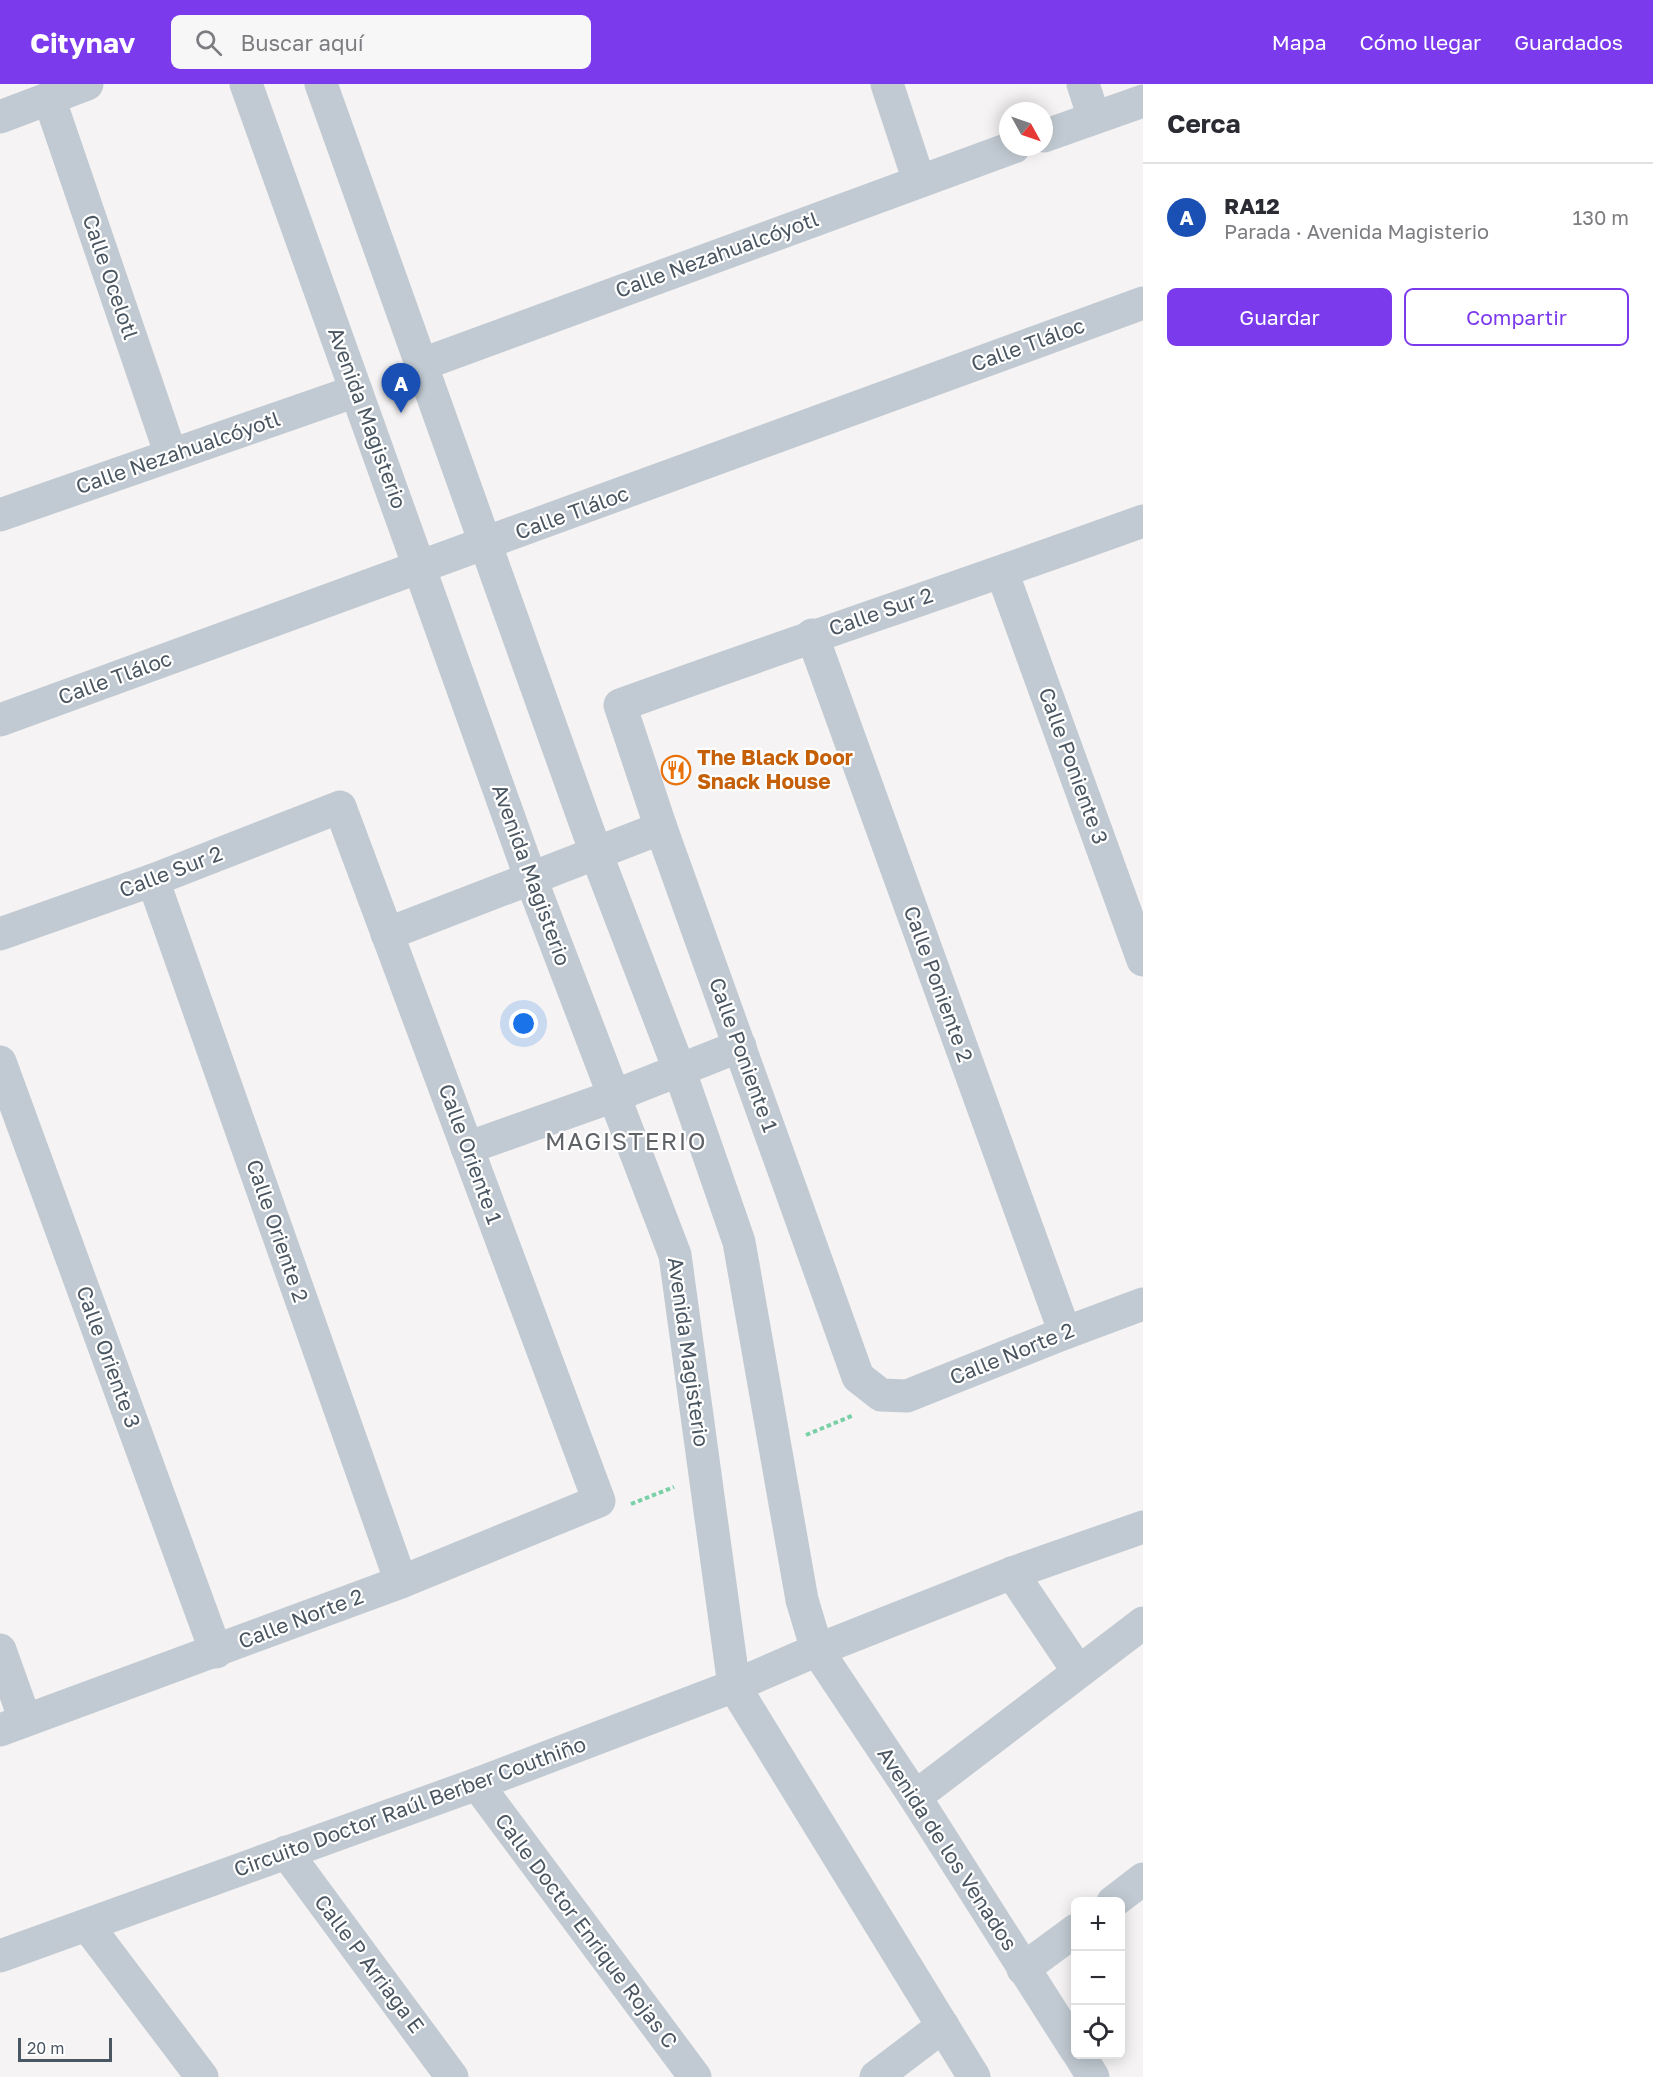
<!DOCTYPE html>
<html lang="es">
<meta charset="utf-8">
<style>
:root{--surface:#fff;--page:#f7f7f7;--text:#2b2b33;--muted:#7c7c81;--line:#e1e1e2;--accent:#7c3aed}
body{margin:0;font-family:"Golos Text",sans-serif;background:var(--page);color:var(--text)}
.controls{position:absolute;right:18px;bottom:18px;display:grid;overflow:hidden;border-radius:9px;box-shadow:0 3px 15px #0003}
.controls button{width:54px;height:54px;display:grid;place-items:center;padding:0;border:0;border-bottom:2px solid var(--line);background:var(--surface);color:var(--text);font:30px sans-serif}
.compass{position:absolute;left:999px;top:18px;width:54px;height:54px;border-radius:50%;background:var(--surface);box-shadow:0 3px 15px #0003;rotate:130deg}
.scale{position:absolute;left:18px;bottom:15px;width:94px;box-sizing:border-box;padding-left:6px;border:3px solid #4a5661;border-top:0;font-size:16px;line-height:21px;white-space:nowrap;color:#4a5661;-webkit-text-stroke:4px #fff;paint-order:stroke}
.you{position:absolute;left:524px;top:940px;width:21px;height:21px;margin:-15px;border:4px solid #fff;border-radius:50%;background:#1a73e8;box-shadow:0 0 0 9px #1a73e833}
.badge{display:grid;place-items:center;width:39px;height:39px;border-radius:50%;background:var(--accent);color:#fff;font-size:20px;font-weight:700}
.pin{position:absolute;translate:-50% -50px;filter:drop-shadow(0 2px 3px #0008)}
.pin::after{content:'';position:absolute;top:32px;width:21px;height:18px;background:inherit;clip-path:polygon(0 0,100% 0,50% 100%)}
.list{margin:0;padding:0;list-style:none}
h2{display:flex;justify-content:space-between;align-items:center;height:78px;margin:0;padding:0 24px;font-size:26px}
h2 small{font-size:20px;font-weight:400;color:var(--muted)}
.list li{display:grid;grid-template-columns:39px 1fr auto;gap:18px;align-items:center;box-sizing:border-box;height:108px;padding:0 24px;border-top:2px solid var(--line)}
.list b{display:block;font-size:22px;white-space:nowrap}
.list p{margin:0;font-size:20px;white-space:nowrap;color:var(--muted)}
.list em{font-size:20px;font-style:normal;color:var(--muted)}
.actions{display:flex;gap:12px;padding:18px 24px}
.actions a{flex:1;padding:14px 0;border:2px solid var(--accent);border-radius:9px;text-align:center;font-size:21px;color:var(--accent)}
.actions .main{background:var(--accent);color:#fff}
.icon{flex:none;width:33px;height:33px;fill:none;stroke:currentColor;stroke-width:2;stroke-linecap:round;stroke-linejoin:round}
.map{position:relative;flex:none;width:1143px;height:1993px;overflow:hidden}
header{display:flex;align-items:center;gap:36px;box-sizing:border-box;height:84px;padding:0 30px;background:var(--accent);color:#fff}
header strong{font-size:28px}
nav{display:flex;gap:33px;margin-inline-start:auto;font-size:21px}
.search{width:420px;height:54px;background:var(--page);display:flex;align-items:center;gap:15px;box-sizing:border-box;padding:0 21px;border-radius:9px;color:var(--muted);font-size:22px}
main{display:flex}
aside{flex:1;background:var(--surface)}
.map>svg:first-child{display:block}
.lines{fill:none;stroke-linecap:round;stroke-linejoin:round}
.path{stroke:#7ad0a6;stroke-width:4;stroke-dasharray:4.5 3;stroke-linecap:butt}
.street{stroke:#c1cad2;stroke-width:33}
.labels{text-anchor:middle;stroke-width:4.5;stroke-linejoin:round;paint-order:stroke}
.street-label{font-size:21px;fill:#4a5661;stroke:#fff}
.food-label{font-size:21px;font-weight:bold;fill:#c56008;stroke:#fff;text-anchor:start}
.quarter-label{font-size:24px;letter-spacing:1.5px;fill:#5f6368;stroke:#fff}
</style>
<header>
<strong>Citynav</strong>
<div class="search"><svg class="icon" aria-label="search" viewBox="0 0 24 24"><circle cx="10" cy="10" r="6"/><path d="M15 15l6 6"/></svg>Buscar aquí</div>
<nav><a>Mapa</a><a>Cómo llegar</a><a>Guardados</a></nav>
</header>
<main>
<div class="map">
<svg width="1143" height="1993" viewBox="0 0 1143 1993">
<rect width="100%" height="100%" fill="#f5f3f3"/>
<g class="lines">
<g class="path">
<polyline points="806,1351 854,1331"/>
<polyline points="631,1420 674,1403"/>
</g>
<g class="street">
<polyline points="246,0 531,795 675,1171 734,1602 974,1993"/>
<polyline points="321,0 596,769 679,985 739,1158 802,1516 817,1566 915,1713 1076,1966"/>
<polyline points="887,0 919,97"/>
<polyline points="1083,0 1094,34"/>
<polyline points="49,14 171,371"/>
<polyline points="0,33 87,0"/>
<polyline points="1044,52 1143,17"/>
<polyline points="420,281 1014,63"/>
<polyline points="0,431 356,307"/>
<path d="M1143,437C969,500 794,558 620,621L661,744L858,1293L881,1311L907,1312L1065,1249L1143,1220"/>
<polyline points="1002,488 1143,876"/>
<polyline points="812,551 1065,1249"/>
<polyline points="0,636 1143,219"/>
<polyline points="153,796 401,1498"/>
<polyline points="0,850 153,796 340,723 599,1417 401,1498 0,1646"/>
<polyline points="387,850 661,744"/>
<polyline points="0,978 216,1568"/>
<polyline points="467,1064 614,1012 740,962"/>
<polyline points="1012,1489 1078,1587"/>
<polyline points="0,1566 25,1636"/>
<polyline points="477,1700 695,1993"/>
<polyline points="915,1713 1143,1539"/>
<polyline points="286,1768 452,1993"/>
<polyline points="1113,1818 1143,1795"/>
<polyline points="87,1841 202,1993"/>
<polyline points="0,1872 477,1700 734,1602 817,1566 1012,1489 1143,1443"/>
<polyline points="1023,1885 1076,1846"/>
<polyline points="1079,1970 1093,1993"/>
<polyline points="876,1993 943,1942"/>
</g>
</g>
<defs>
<g id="restaurant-ring" transform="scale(1.5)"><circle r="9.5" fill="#fff" stroke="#e8710a" stroke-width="1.5"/><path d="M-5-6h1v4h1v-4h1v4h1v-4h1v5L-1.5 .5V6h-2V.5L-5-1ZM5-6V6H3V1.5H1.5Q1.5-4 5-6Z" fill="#e8710a"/></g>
</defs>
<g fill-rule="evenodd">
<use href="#restaurant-ring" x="676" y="686"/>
</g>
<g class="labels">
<g class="street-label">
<text transform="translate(717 171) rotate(-20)" y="7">Calle Nezahualcóyotl</text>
<text transform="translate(110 193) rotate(71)" y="7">Calle Ocelotl</text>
<text transform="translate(1028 261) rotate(-20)" y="7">Calle Tláloc</text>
<text transform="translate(367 334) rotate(70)" y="7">Avenida Magisterio</text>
<text transform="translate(178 369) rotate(-19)" y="7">Calle Nezahualcóyotl</text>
<text transform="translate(572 429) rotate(-20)" y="7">Calle Tláloc</text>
<text transform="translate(881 528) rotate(-19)" y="7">Calle Sur 2</text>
<text transform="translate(115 594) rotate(-20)" y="7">Calle Tláloc</text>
<text transform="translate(1073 682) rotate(70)" y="7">Calle Poniente 3</text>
<text transform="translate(171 788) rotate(-21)" y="7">Calle Sur 2</text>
<text transform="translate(531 791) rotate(70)" y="7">Avenida Magisterio</text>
<text transform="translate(938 900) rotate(70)" y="7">Calle Poniente 2</text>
<text transform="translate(743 971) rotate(70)" y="7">Calle Poniente 1</text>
<text transform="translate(470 1070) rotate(70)" y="7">Calle Oriente 1</text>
<text transform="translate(277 1147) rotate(71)" y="7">Calle Oriente 2</text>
<text transform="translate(688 1268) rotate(82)" y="7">Avenida Magisterio</text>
<text transform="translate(1012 1270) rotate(-22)" y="7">Calle Norte 2</text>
<text transform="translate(108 1273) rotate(70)" y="7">Calle Oriente 3</text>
<text transform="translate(301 1535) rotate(-21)" y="7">Calle Norte 2</text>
<text transform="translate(410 1723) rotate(-20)" y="7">Circuito Doctor Raúl Berber Couthiño</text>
<text transform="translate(947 1765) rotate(57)" y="7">Avenida de los Venados</text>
<text transform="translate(586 1847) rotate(53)" y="7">Calle Doctor Enrique Rojas C</text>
<text transform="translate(369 1880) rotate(53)" y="7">Calle P Arriaga E</text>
</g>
<g class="food-label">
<text x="697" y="681">The Black Door<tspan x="697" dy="24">Snack House</tspan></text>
</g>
<g class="quarter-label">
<text x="626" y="1066">MAGISTERIO</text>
</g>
</g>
</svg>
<div class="controls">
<button>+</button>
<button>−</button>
<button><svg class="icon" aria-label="locate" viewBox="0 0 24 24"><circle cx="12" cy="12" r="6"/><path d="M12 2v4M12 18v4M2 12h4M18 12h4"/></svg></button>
</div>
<svg class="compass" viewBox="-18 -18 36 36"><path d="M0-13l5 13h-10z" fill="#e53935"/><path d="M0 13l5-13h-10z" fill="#7c7c81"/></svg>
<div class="scale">20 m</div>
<div class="you"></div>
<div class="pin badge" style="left:401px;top:329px;background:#1a4fb4">A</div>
</div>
<aside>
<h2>Cerca<small></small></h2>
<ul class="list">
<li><span class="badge" style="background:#1a4fb4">A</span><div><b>RA12</b><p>Parada · Avenida Magisterio</p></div><em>130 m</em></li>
</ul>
<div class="actions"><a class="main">Guardar</a><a>Compartir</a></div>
</aside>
</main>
